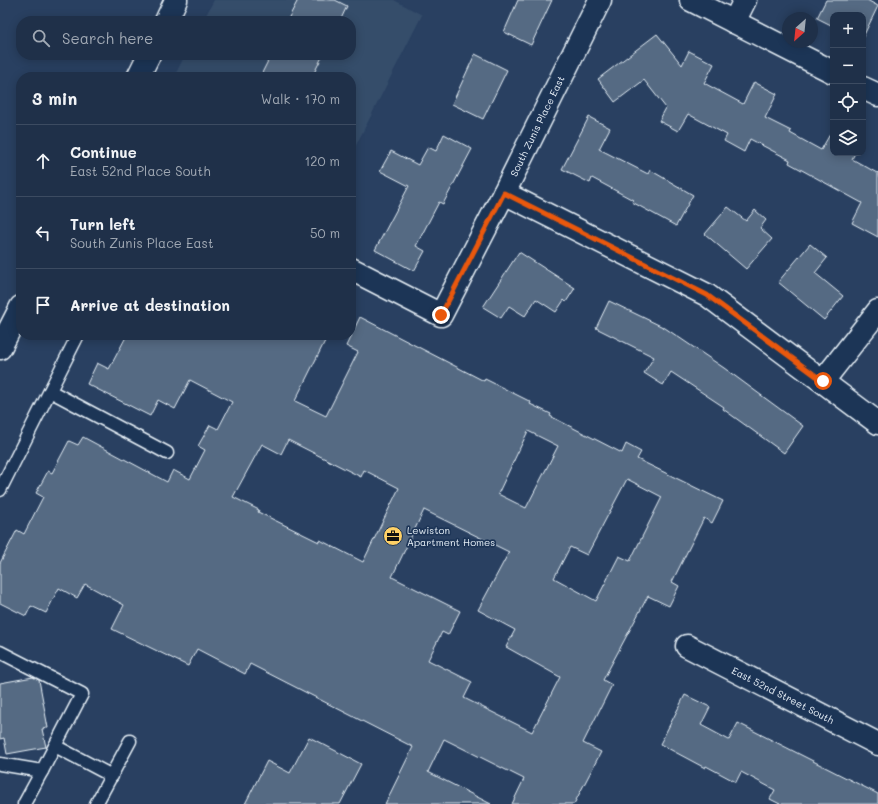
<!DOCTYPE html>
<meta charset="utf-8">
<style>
:root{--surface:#1f3049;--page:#273850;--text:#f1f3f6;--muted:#a1a9b4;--line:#3c4b61}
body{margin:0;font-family:Mali,sans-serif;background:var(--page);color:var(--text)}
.controls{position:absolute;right:12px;top:12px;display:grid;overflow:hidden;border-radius:8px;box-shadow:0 2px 10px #0003}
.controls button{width:36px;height:36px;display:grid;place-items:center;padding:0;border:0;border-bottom:1px solid var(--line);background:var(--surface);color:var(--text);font:20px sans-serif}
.compass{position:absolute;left:782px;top:12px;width:36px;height:36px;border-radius:50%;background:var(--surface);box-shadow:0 2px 10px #0003;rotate:207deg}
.stop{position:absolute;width:12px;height:12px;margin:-9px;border:3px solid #ea580c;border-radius:50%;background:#fff}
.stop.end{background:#ea580c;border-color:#fff;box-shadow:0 1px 4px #0008}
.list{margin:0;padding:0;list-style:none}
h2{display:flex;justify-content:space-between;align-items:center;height:52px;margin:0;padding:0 16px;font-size:17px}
h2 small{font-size:13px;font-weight:400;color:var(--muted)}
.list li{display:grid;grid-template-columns:26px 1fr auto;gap:12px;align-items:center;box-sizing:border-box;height:72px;padding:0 16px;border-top:1px solid var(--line)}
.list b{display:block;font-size:15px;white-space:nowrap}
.list p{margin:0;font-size:13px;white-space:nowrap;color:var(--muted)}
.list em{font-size:13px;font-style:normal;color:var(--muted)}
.icon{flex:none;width:22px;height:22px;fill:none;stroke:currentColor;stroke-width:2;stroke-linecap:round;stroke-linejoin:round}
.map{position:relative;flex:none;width:878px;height:804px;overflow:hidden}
.search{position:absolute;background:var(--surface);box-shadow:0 2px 10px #0003;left:16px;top:16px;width:340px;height:44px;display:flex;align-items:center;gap:10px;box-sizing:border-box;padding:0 14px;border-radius:16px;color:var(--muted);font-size:15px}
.panel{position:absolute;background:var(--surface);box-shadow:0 2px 10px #0003;left:16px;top:72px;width:340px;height:268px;border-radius:16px}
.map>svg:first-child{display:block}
.built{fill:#364d6b}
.building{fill:#556a83;stroke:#e8f1f8;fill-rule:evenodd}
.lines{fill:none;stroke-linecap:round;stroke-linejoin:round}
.lane-casing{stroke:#e8f1f8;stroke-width:15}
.street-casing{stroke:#e8f1f8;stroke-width:25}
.secondary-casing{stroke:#e8f1f8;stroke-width:25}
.lane{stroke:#1d3557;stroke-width:12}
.street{stroke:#1d3557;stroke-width:22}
.secondary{stroke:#1d3557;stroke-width:22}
.route{stroke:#ea580c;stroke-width:5}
.labels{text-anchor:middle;stroke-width:3.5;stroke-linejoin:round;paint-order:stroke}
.street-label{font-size:10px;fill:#e8f1f8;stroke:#1d3557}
.poi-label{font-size:10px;fill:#e8f1f8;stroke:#1d3557;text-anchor:start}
</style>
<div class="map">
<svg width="878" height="804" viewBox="0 0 878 804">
<rect width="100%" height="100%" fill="#294061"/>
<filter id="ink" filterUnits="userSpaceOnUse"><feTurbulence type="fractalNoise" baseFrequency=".025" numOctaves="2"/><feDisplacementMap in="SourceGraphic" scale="8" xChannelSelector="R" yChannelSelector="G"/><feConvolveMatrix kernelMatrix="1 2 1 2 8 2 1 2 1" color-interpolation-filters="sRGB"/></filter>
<g filter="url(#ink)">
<polygon class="built" points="214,0 394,0 422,15 351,155 351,77 174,77 185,55 351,55 351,21 203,21"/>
<g class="building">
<polygon points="298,0 335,0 347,6 340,21 287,21"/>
<polygon points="518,0 552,0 531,45 504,32"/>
<polygon points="826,0 867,0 878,6 863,37 863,15 833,15 833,26 817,18"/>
<polygon points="657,34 682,65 689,51 714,64 704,83 743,104 754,82 777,94 765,118 791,131 790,133 821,150 833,129 833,153 855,153 852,159 877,173 878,172 878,237 852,223 862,203 789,163 790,160 750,139 744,152 724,141 727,135 688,114 678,131 659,121 666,108 644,80 615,102 598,79"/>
<polygon points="475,54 507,70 483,119 452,104"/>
<polygon points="271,55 323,55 312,77 260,77"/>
<polygon points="589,117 610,128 599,149 648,174 650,170 693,195 676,226 632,202 633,200 592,178 590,183 562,169"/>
<polygon points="444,134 472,149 443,204 439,202 416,246 425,251 414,271 375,250 409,186 380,171 391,151 418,165 428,147 436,151"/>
<polygon points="728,207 746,221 755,210 766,220 760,228 772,239 746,269 705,234"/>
<polygon points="810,244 827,258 815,273 843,296 824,320 778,282"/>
<polygon points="519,252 575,288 566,302 564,300 556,312 536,299 525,316 509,306 501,318 483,307"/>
<polygon points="609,301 665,328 724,368 803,426 784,453 723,409 724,407 671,372 663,385 644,373 654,357 596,328"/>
<path d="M360,317L484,381L485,379L531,402L530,404L551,414L550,416L622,453L626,444L641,452L637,459L723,501L712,523L704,518L672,582L679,586L669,606L648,596L603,680L612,685L583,743L601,752L574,804H512L524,779L444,739L428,772L491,804H385L413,747L250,664L245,674L197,649L188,666L112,629L124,605L85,584L77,598L59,588L46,613L31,606L26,616L0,603V563L17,530L24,534L43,497L36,493L48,471L52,473L69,441L78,445L83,437L167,482L173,470L190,479L205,450L198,446L210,425L218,429L232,402L190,380L175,409L158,400L150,416L87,384L97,363L109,369L127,335H328L295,401L326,416L358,352L346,346ZM528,431L558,446L526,508L498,494ZM288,440L361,477L364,470L399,488L363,562L320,540L319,542L258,512L259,510L233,497L262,444L281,454ZM627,479L662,497L630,561L619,556L596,601L554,578L570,547L587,555ZM424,510L509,552L478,610L515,630L506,647L560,677L532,732L464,698L472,682L428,660L442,632L448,635L460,611L392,577Z"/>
<polygon points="33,677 39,680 48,728 42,729 46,747 7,754 4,738 0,739 0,683"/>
<polygon points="685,695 710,707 701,725 729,740 738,723 878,794 878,804 780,804 770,799 775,790 741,772 736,782 706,766 705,768 660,744"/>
<polygon points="309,737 361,764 340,804 245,804 267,761 290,773"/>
</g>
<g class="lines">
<g class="lane-casing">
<g id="lane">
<polyline points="50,391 167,453"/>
<polyline points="0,490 78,335"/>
<polyline points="0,652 82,694 42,771 0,764"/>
<polyline points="55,746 112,776"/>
<polyline points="24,804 42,771"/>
<polyline points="96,804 130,741"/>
</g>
</g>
<g class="street-casing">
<g id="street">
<polyline points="691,0 833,72"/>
<polyline points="734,22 745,0"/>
<polyline points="863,88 878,95"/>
<polyline points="504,193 707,295 878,423"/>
<polyline points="351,269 441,315 504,193 600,0"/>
<polyline points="823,381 878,311"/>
<polyline points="687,646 878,744"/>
</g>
</g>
<g class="secondary-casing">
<g id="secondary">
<polyline points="166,21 176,0"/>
<polyline points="138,77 149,55"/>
<polyline points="0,348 21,307"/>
</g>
</g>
<use href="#lane" class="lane"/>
<use href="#street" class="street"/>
<use href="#secondary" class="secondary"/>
</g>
</g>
<g class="lines" filter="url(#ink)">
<polyline class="route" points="441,315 504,193 707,295 823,381"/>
</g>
<defs>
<g id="office-disc" transform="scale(1)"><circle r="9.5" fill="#ffd166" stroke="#1d3557"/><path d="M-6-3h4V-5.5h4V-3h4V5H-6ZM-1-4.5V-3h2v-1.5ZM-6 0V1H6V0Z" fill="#111"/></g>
</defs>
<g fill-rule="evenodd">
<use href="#office-disc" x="393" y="536"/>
</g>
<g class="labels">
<g class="street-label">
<text transform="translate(537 126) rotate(-64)" y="4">South Zunis Place East</text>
<text transform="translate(783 695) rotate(27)" y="4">East 52nd Street South</text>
</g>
<g class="poi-label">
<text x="407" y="534">Lewiston<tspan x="407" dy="12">Apartment Homes</tspan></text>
</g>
</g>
</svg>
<div class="controls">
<button>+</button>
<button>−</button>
<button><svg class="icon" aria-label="locate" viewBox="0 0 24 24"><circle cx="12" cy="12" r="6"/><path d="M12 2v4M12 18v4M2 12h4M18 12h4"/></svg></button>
<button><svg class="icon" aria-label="layers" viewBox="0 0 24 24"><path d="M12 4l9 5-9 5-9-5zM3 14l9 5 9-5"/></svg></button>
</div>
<svg class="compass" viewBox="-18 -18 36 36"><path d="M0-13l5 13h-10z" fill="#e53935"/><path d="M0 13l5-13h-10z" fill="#a1a9b4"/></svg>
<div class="stop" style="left:823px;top:381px"></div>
<div class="stop end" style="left:441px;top:315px"></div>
<div class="search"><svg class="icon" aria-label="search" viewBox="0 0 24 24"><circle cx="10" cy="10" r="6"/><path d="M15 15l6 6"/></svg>Search here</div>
<section class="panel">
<h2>3 min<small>Walk · 170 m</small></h2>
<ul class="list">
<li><svg class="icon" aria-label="ahead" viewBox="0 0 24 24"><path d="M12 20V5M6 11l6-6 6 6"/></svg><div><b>Continue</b><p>East 52nd Place South</p></div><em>120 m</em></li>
<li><svg class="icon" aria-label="left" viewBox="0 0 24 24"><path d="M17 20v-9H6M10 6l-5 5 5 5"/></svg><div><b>Turn left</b><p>South Zunis Place East</p></div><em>50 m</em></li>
<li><svg class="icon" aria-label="arrive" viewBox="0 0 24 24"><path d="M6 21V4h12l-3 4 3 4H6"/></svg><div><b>Arrive at destination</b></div></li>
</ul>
</section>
</div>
